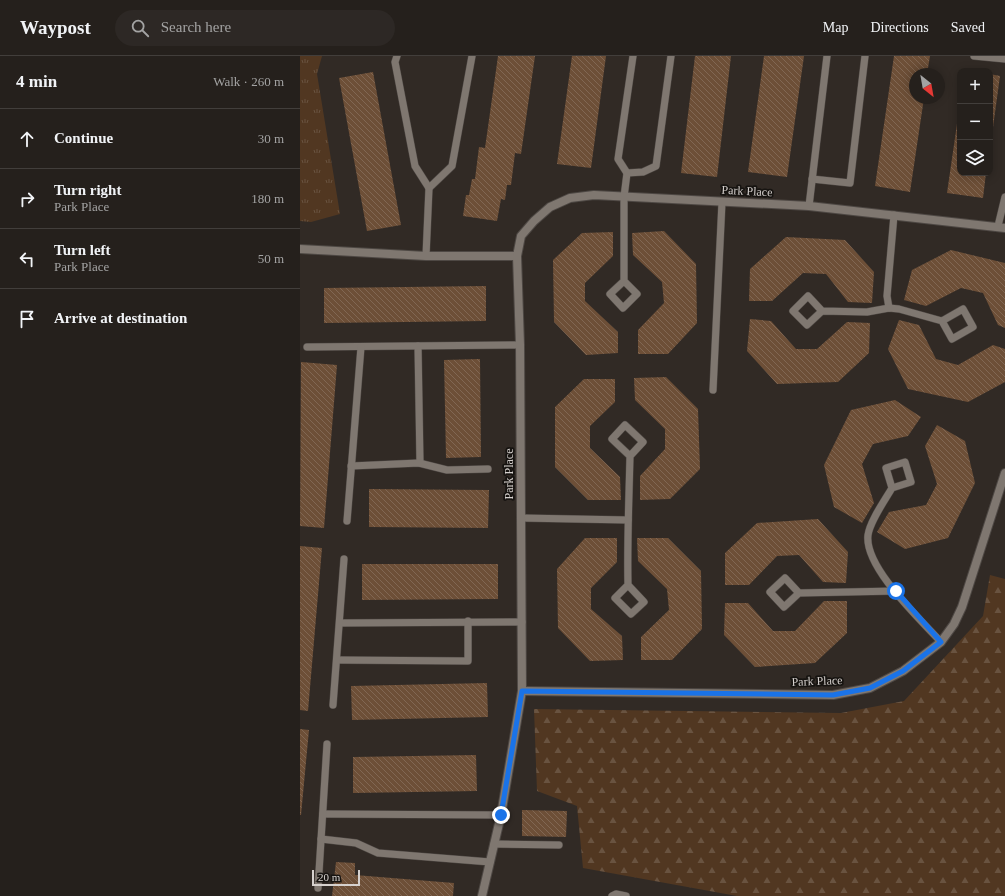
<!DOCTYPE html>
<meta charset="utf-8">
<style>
:root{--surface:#25201c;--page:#2d2825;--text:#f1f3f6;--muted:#a3a3a3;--line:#423e3b}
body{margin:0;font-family:"Times New Roman",serif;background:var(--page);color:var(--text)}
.controls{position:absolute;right:12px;top:12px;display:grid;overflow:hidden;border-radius:8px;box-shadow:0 2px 10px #0003}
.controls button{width:36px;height:36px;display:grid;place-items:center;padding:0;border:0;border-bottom:1px solid var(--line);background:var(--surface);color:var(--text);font:20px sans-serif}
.compass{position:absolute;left:609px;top:12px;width:36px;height:36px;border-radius:50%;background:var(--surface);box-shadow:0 2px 10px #0003;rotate:149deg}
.scale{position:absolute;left:12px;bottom:10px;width:48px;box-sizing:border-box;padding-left:4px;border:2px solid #d6d1ce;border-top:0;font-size:11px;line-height:14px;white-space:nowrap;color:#d6d1ce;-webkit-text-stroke:3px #171411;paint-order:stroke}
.stop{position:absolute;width:12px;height:12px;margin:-9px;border:3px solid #1a73e8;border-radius:50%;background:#fff}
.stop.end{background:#1a73e8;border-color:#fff;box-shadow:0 1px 4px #0008}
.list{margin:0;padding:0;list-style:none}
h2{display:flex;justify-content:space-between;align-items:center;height:52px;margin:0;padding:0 16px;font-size:17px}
h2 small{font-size:13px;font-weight:400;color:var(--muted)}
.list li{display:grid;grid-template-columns:26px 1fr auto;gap:12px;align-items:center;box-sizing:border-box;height:60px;padding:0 16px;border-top:1px solid var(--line)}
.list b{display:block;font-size:15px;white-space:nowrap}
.list p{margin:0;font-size:13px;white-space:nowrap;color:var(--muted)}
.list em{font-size:13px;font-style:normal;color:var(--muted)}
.icon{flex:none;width:22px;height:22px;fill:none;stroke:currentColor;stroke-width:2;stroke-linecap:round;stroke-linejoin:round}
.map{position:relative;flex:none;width:705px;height:840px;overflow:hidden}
header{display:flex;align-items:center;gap:24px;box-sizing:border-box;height:56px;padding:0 20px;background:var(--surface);border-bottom:1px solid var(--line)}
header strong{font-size:19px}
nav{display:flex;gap:22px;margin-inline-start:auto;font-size:14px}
.search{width:280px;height:36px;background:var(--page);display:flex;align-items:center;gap:10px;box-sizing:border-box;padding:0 14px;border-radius:22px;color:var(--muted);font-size:15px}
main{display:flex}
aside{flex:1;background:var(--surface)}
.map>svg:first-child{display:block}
.grass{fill:url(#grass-tufts)}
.forest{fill:url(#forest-firs)}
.building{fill:url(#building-back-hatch)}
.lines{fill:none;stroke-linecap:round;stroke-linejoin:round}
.service-casing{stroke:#4e4844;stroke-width:8}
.minor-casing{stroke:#4e4844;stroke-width:10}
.service{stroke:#7f7770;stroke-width:7}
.minor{stroke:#7f7770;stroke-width:8}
.route{stroke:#1a73e8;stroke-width:5}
.labels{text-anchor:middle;stroke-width:3.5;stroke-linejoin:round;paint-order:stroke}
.street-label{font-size:12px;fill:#d6d1ce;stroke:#171411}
</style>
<header>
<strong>Waypost</strong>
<div class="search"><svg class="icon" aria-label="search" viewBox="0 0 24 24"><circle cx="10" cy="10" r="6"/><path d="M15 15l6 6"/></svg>Search here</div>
<nav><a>Map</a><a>Directions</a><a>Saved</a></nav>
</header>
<main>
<aside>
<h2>4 min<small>Walk · 260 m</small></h2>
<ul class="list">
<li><svg class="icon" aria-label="ahead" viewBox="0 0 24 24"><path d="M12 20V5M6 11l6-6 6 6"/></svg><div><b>Continue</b></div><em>30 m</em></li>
<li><svg class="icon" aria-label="right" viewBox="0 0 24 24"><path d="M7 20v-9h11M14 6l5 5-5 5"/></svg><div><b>Turn right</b><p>Park Place</p></div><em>180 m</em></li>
<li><svg class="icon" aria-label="left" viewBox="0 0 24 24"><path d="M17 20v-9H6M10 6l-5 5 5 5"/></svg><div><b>Turn left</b><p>Park Place</p></div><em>50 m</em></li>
<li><svg class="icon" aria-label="arrive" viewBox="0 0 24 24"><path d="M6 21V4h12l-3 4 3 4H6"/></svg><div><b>Arrive at destination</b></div></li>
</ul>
</aside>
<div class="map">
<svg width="705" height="840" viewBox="0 0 705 840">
<defs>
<pattern id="grass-tufts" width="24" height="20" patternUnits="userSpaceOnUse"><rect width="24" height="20" fill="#513721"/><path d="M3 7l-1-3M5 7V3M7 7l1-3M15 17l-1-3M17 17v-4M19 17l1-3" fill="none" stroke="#695340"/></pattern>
<pattern id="forest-firs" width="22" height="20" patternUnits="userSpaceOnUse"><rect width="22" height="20" fill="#513721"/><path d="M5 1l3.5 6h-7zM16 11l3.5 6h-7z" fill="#695340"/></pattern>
<pattern id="building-back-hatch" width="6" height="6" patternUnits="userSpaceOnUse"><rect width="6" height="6" fill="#6d4f37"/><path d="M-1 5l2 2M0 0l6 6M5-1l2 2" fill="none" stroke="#816753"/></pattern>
</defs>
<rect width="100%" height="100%" fill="#312a25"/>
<polygon class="grass" points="0,0 22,0 17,18 40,158 11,166 0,165"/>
<polygon class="forest" points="690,519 705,523 705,840 437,840 283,812 277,750 237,735 234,653 541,657 604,645 683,560"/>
<g class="building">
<polygon points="198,0 235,0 221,98 215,97 211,129 207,129 205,144 201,143 197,165 163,160 166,139 169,139 172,123 175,123 179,91 185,92"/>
<polygon points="272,0 306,0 291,112 257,108"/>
<polygon points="395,0 431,0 417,121 381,117"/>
<polygon points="464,0 504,0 487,121 448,116"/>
<polygon points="594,0 630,0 627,18 615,18 615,42 624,42 610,136 575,130"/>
<polygon points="73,16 101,169 67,175 39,22"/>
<polygon points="690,18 700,20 691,86 690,86"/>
<polygon points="659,54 660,117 686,117 683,142 647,137"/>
<polygon points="364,175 396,208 397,267 368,298 338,298 338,274 364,247 362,226 333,199 332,177"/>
<polygon points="313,176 313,200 285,227 285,245 318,276 318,297 286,299 254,266 253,204 282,177"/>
<polygon points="486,181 545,184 574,216 572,247 548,246 526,218 503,217 472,245 449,245 450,213"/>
<polygon points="651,194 705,207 705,272 698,269 683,237 661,232 626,250 604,244 612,214"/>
<polygon points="186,230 186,265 24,267 24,232"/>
<polygon points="450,263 471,265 496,293 517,293 547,266 570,267 569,297 538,326 477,328 447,295"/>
<polygon points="599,264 619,269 636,303 658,309 693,289 705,293 705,326 668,346 608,333 588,293"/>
<polygon points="180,303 181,401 146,402 144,304"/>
<polygon points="1,306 37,309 24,472 0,470"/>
<polygon points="366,321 398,353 400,413 370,443 340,444 340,420 365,393 365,373 335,344 334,322"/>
<polygon points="284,323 315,323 315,346 290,370 290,392 320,421 321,444 288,444 255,411 255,351"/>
<polygon points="595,344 621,361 608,380 573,388 562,408 574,447 562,467 534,451 524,409 551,354"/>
<polygon points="637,369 665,385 675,427 648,482 605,493 577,476 589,456 626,449 637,428 625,390"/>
<polygon points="69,433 189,434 188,472 69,471"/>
<polygon points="518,463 548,496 546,527 523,526 499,499 477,500 449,529 425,529 425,497 457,467"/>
<polygon points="285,482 317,482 317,506 291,532 291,553 322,580 323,604 290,605 258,572 257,513"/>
<polygon points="337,482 368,482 401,515 402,573 372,604 341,604 341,581 369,554 367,533 338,505"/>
<polygon points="0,490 22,492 8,655 0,654"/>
<polygon points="62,508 198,508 198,543 62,544"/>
<polygon points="524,545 547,545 547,577 515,607 455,611 424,579 425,547 448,547 473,575 495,575"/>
<polygon points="187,627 188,661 52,664 51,630"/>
<polygon points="0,673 9,674 1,759 0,759"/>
<polygon points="176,699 177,735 53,737 53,701"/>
<polygon points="222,754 267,755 266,781 222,780"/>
<polygon points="36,806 55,807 55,819 154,827 153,840 32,840"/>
</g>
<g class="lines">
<g class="service-casing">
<g id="service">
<polyline points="97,0 95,6 115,110 129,132 126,200"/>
<polyline points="674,0 705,3"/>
<polyline points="327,117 343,116 356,110 371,0"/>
<polyline points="512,123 550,127 565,0"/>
<polyline points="129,132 152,110 172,0"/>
<polyline points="509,150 527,0"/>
<polyline points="698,170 705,141"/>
<polyline points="324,225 310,238 323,252 337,238 324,225 324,141 327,117 318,103 333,0"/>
<polyline points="589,252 587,240 594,159"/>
<polyline points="522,255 507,269 493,255 508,240 522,255 567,256 589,252 599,253 642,265 652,283 673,271 663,253 642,265"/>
<polyline points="118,290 120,407"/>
<polyline points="7,291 220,289"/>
<polyline points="413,334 422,146"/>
<polyline points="51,410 119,407 147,414 188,413"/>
<path d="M592,432L611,426L605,406L586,412L592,432C585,444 570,465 568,479C564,511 620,563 641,586"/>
<polyline points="221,462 328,464"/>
<polyline points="47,465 61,291"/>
<path d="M328,529L315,542L331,558L344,546L328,529C327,486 329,443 330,400L343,386L325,369L312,383L330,400"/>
<polyline points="499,537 485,522 470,536 484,551 499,537 596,535"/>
<polyline points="40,567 222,566"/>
<polyline points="37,604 168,605 168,565"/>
<polyline points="33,649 44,503"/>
<polyline points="23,758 201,759"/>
<polyline points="21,783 56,787 78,797 190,806"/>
<polyline points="194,788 259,789"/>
<polyline points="18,832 27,688"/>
<polyline points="312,840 316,838 326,840"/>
</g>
</g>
<g class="minor-casing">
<g id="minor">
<polyline points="0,193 126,200 217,200"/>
<polyline points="222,635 533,639 570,632 603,615 641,586 654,568 662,551 705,417"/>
<polyline points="182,840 201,759 222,635 220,289 217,200 221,180 234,165 250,151 270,142 294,139 509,150 705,172"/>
</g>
</g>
<use href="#service" class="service"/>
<use href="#minor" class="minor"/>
</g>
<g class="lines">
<polyline class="route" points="201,759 222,635 533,639 570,632 603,615 641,586 596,535"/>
</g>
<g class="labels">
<g class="street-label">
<text transform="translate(447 135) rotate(3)" y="4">Park Place</text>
<text transform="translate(209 418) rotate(-90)" y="4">Park Place</text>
<text transform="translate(517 625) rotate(-2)" y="4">Park Place</text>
</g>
</g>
</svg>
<div class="controls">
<button>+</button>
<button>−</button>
<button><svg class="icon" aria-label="layers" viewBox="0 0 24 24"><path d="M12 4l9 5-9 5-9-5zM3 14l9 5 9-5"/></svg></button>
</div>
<svg class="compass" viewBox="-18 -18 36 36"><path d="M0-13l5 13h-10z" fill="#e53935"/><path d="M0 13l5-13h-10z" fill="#a3a3a3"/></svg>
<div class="scale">20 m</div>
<div class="stop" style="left:596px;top:535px"></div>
<div class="stop end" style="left:201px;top:759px"></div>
</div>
</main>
